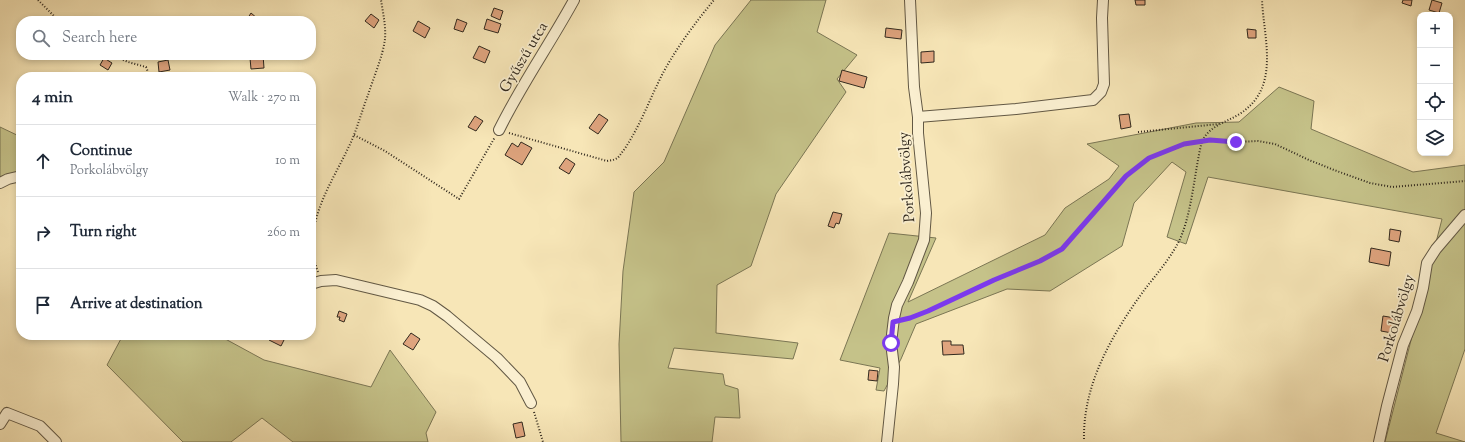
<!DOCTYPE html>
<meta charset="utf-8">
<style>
:root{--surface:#fff;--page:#f2f2f3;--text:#1f2937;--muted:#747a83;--line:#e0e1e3}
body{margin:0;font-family:"Sorts Mill Goudy",serif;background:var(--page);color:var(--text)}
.controls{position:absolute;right:12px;top:12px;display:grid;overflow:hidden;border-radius:8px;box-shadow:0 2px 6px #0003}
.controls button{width:36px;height:36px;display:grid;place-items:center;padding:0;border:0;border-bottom:1px solid var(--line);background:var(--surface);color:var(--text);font:20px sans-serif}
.stop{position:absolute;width:12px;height:12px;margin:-9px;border:3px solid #7c3aed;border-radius:50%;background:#fff}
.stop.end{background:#7c3aed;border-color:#fff;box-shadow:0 1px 4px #0008}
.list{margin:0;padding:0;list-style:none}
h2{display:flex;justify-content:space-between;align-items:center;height:52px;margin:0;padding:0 16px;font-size:17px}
h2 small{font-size:13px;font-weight:400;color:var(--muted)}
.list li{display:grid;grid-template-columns:26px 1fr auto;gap:12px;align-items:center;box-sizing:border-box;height:72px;padding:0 16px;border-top:1px solid var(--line)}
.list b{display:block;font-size:15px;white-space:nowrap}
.list p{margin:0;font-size:13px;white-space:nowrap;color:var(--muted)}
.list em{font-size:13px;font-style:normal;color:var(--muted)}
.icon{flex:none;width:22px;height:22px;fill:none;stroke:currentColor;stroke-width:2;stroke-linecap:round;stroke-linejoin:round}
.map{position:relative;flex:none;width:1465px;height:442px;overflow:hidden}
.search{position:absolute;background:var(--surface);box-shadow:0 2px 6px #0003;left:16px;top:16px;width:300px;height:44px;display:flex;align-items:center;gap:10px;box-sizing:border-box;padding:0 14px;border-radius:16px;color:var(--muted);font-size:15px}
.panel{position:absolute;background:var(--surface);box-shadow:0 2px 6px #0003;left:16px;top:72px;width:300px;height:268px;border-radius:16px}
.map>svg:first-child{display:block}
.green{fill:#c5c289;stroke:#7b7654}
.building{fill:#dfa47e;stroke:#31291e}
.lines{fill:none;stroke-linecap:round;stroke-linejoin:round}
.minor-casing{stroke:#625844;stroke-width:12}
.path{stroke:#31291e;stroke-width:2;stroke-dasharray:1 2;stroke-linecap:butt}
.minor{stroke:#faefd0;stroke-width:10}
.route{stroke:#7c3aed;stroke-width:5}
.labels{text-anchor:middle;stroke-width:3.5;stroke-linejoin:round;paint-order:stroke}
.street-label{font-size:15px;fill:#31291e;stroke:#faefd0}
</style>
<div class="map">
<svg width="1465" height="442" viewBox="0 0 1465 442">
<rect width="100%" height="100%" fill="#f7e6b7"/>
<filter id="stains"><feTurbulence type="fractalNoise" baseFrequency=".005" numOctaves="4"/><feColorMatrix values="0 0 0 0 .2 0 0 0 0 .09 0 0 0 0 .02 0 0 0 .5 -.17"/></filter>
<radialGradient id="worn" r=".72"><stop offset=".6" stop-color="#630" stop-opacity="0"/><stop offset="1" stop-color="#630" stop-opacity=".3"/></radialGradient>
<g class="green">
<polygon points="751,0 826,0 817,32 857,55 837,79 846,92 776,194 751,266 717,285 716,333 798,343 793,359 674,348 668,368 723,374 725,385 738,389 740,418 715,417 712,442 621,442 619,344 623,271 634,192 664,162 715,45"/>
<polygon points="1279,87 1314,101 1311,129 1413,172 1465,165 1465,349 1436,433 1465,442 1385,442 1442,219 1208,177 1186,244 1167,237 1186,172 1172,162 1134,203 1122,246 1050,291 1007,289 916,324 901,359 884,391 876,390 880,368 840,360 889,233 936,238 908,302 1045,235 1065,208 1109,179 1119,166 1087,144 1196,123 1239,122"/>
<polygon points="0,127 21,137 21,176 0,183"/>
<polygon points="123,335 218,335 264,360 371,387 390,350 436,412 426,433 428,442 293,442 262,418 231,442 183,442 107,365"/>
</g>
<g class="building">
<polygon points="1135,0 1145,0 1145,5 1136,5"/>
<polygon points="1403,0 1412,0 1411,6 1402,3"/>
<polygon points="1432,0 1442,3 1439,13 1429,10"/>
<polygon points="494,8 503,11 500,20 491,16"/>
<polygon points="251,13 258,19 257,21 246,21"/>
<polygon points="371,14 379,20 374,28 365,21"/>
<polygon points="457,19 467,23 463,32 454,29"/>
<polygon points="487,19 501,24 498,33 484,29"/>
<polygon points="418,21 430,28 425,38 413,31"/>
<polygon points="886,28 902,30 901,39 885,37"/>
<polygon points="1247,29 1256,30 1256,38 1248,38"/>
<polygon points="479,46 490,51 485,63 473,58"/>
<polygon points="934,51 934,62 921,63 921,52"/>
<polygon points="255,55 263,55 264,68 251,69 250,58 256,58"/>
<polygon points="104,58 112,63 108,70 100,65"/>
<polygon points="168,60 170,70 159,72 158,62"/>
<polygon points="842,70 867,77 864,88 839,81"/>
<polygon points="599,114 608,120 598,134 589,128"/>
<polygon points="1129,114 1131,127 1121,129 1119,115"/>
<polygon points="475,116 483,121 476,131 468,127"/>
<polygon points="521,142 532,148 522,165 505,155 512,143 518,147"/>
<polygon points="566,158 575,164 569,174 559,168"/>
<polygon points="833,212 842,214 839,224 836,223 834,228 828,226"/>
<polygon points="1390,229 1401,231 1399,242 1389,240"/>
<polygon points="1371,248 1391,252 1389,266 1369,262"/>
<polygon points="339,311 347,314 344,322 339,320 340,317 337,317"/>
<polygon points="1383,316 1395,318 1392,333 1381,331"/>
<polygon points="411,333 420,339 413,350 403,344"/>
<polygon points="271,335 274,335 284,340 281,346 269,340"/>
<polygon points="942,341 951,341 951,345 963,345 964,354 943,355"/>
<polygon points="869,370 878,371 877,381 868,380"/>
<polygon points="522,422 525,436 516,438 513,424"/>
</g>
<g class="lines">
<g class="minor-casing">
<g id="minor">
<polyline points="918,117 1016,109 1093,100 1101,92 1104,84 1102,18 1103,0"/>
<path d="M499,130C521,85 550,44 574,0"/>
<polyline points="0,183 8,179 21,176"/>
<polyline points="311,284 321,281 336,280 420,300 433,306 447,316 497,358 520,382 531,403"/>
<polyline points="0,424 7,413 40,426 56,442"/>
<polyline points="887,442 893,384 894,367 891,343 894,318 897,305 908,282 924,240 926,213 918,133 918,117 914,87 910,0"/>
<polyline points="1379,442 1387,406 1403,345 1417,311 1423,288 1427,263 1436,249 1465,215"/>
</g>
</g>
<g class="path">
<polyline points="38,0 59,21"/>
<polyline points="112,55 128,62 146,67 150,77"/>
<polyline points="1138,132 1219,124"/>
<path d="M509,133L607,161C612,160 617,160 620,155C637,134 650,98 663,73C677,47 695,23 714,0"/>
<polyline points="354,135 385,151 459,199 495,137"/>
<path d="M318,272C299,222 336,179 354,135C359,122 363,108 368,95C373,79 383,56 385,39C386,26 383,13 381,0"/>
<polyline points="904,320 928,311 994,280 1040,261 1062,249 1126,176 1149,158 1184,145 1209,140 1236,142 1258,141 1275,144 1309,160 1334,170 1370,183 1392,187 1465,181"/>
<polyline points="534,412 543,442"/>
<path d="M1084,439C1083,383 1113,333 1145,289C1156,275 1168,261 1177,245C1192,218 1194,172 1202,141C1210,126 1224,123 1238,115C1281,89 1264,41 1262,0"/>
</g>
<use href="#minor" class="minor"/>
</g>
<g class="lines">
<polyline class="route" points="891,343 893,322 910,318 928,311 994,280 1040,261 1062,249 1126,176 1149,158 1184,144 1210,140 1236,142"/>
</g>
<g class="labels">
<g class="street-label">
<text transform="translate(523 57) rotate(-59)" y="5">Gyűszű utca</text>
<text transform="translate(906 177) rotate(-94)" y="5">Porkolábvölgy</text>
<text transform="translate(1396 318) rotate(-73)" y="5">Porkolábvölgy</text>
</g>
</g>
<rect width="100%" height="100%" filter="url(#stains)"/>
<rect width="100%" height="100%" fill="url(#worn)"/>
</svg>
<div class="controls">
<button>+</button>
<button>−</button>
<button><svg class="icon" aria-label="locate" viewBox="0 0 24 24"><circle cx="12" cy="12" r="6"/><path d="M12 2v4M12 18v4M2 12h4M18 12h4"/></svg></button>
<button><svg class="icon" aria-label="layers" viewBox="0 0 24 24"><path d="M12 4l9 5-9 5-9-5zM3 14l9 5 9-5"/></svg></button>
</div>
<div class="stop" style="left:891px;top:343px"></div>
<div class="stop end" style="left:1236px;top:142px"></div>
<div class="search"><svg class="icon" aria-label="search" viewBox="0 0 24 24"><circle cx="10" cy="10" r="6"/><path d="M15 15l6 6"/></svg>Search here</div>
<section class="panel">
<h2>4 min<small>Walk · 270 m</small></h2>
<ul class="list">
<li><svg class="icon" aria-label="ahead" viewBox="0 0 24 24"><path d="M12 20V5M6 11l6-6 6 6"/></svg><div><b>Continue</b><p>Porkolábvölgy</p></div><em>10 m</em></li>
<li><svg class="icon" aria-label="right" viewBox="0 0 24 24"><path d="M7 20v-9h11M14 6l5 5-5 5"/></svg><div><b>Turn right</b></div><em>260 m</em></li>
<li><svg class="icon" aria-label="arrive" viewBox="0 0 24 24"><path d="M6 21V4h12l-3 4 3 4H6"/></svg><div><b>Arrive at destination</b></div></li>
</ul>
</section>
</div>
